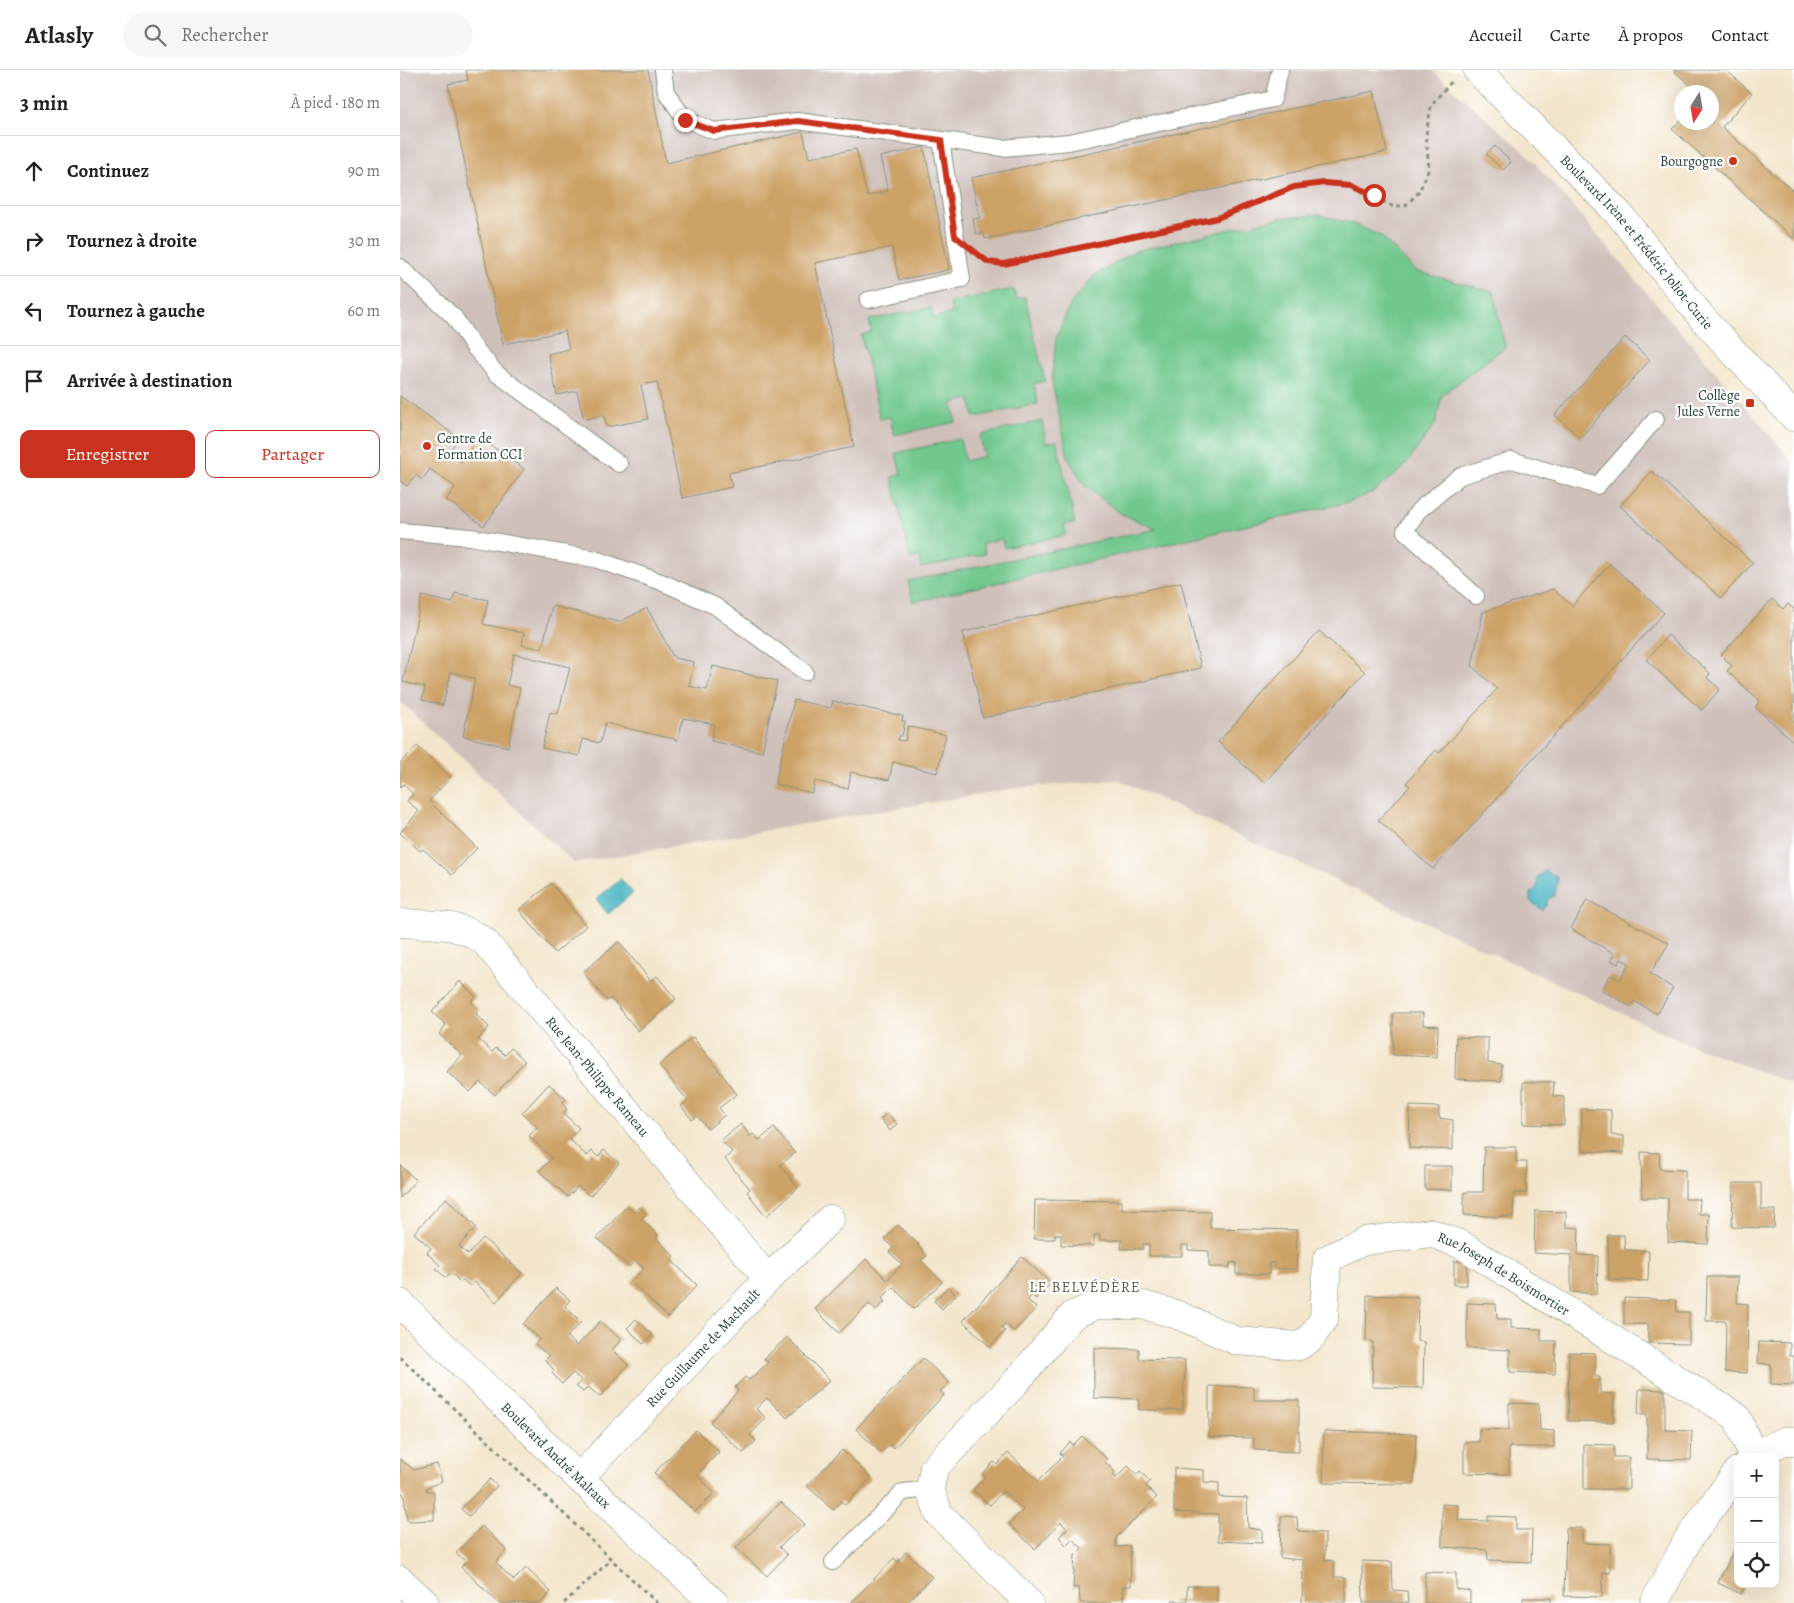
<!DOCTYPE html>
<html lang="fr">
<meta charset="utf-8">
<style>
:root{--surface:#fff;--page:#f6f6f6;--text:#222;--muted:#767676;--line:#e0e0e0;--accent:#c8321e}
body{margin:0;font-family:Alegreya,serif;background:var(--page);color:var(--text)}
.controls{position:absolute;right:15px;bottom:15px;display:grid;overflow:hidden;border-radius:10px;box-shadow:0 5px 20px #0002}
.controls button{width:45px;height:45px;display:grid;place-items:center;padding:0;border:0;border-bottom:1px solid var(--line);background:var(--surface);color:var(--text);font:25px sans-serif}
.compass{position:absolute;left:1274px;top:15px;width:45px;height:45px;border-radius:50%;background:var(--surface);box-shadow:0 5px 20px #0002;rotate:191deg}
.stop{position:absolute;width:15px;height:15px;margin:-11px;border:4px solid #c8321e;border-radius:50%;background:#fff}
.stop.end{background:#c8321e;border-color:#fff;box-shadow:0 1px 5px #0008}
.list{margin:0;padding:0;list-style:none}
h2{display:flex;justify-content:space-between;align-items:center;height:65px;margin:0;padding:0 20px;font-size:21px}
h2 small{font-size:16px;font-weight:400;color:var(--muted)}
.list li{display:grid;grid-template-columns:32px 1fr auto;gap:15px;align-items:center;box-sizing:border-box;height:70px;padding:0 20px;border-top:1px solid var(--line)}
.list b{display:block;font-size:19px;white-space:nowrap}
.list em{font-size:16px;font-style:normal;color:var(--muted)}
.actions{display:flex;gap:10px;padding:15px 20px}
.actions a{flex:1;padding:11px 0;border:1px solid var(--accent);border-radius:10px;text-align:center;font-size:18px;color:var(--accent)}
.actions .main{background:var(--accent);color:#fff}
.icon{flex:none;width:28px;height:28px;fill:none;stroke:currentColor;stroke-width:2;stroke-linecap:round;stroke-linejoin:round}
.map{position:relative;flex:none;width:1394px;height:1533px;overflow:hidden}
header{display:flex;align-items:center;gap:30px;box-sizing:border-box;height:70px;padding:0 25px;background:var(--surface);border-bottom:1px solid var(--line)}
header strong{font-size:24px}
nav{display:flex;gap:28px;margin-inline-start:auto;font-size:18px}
.search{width:350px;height:45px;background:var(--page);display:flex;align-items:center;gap:12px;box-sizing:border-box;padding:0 18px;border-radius:28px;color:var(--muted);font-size:19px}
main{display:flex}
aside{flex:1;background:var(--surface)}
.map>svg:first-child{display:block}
.industrial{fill:#cfc0ba}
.green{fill:#71c88e;stroke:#488261}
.water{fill:#47b4c3;stroke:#33787c}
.building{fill:#cda266}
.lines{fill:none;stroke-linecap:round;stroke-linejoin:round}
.service-casing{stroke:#899180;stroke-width:18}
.minor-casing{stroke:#899180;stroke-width:29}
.tertiary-casing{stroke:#899180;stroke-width:29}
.path{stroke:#899180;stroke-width:3;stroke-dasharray:4 4;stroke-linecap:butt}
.service{stroke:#fff;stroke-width:16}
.minor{stroke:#fff;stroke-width:28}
.tertiary{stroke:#fff;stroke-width:28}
.route{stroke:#c8321e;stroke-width:6}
.poi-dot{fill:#c8321e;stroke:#fff;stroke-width:2}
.labels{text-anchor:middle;stroke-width:4.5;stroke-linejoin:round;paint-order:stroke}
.poi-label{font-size:14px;fill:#1f3d34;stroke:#fff;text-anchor:end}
.street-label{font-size:14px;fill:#1f3d34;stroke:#fff}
.neighbourhood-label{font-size:15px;letter-spacing:1px;fill:#5c6046;stroke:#fff}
</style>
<header>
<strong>Atlasly</strong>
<div class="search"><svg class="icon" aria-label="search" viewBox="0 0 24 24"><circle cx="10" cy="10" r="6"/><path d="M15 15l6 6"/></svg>Rechercher</div>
<nav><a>Accueil</a><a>Carte</a><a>À propos</a><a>Contact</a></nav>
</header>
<main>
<aside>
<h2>3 min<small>À pied · 180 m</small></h2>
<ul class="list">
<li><svg class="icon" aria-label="ahead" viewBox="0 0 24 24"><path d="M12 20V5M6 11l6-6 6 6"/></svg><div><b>Continuez</b></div><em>90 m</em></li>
<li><svg class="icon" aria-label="right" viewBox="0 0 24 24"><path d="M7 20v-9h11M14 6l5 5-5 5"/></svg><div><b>Tournez à droite</b></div><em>30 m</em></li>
<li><svg class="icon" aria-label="left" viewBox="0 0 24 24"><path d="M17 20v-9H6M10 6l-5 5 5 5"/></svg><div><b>Tournez à gauche</b></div><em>60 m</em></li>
<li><svg class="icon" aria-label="arrive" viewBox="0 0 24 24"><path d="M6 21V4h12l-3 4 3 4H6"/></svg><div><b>Arrivée à destination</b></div></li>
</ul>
<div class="actions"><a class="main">Enregistrer</a><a>Partager</a></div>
</aside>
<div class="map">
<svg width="1394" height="1533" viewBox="0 0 1394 1533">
<rect width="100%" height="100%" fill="#fff"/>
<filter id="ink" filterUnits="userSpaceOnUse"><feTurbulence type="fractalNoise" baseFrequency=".02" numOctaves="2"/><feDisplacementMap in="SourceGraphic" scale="10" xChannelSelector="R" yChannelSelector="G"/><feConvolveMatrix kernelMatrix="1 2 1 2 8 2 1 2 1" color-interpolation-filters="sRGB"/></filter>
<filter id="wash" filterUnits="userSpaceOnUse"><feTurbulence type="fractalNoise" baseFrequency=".0096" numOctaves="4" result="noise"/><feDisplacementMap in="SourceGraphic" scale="20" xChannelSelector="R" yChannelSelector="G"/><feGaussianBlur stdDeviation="1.12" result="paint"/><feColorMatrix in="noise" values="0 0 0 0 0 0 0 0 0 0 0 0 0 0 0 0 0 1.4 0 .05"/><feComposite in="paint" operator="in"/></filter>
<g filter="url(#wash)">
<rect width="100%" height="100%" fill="#f3e5cb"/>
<polygon class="industrial" points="0,0 1031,0 1128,85 1394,393 1394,1015 1286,973 719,710 616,718 174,793 0,631"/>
<g class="green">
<polygon points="919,145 951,153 981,166 1015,201 1094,222 1105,277 1042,325 1036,353 1002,399 973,422 949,432 513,532 508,511 756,459 720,443 683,414 668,387 652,312 656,268 671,233 694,206 735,181 879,148"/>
<polygon points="614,219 616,229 625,227 645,311 634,314 638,334 574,347 570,329 552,333 556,352 494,365 490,347 480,349 461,265 471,262 469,250 531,237 534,248 552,243 550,232"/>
<polygon points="642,351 646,373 657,371 675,453 664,455 666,465 604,478 602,469 583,473 585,484 521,498 519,487 510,489 492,407 501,405 496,383 560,369 565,391 584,386 580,365"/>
</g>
<g class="water">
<path d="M1145,801L1156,806L1158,811L1154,826L1148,829L1146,836L1142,840L1130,831C1129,821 1134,822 1138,815L1137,807Z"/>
<polygon points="221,809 233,823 208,844 196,829"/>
</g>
<g id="blocks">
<g class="building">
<polygon points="66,0 248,0 266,93 403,62 409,88 456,79 467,126 488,121 480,87 524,77 549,200 499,210 492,177 415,193 454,377 329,403 332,417 282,428 257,312 241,315 248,349 207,357 204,345 187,349 183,346 177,321 157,325 148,284 169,279 165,261 103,274 48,14 68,10"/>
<polygon points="1273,0 1326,0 1352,23 1322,57 1394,122 1394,169 1272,59 1282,49 1282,52 1312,52 1312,22 1298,22"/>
<polygon points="974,21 987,82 585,169 584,163 576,164 573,149 580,148 571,108"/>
<polygon points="1095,76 1111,92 1103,100 1086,84"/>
<polygon points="1225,267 1250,290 1180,368 1155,345"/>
<polygon points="0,326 59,368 48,383 61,392 79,367 124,399 84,456 46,430 55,417 30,399 22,410 16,405 7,416 0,411"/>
<polygon points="1252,401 1353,493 1321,528 1220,436"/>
<polygon points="1210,494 1264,543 1033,799 978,750 1010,716 1006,713 1036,680 1039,683 1097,619 1072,596 1083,542 1153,519 1172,536"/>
<polygon points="781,512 801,598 583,648 563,562"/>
<polygon points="55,523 88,530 83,554 124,563 122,575 142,579 152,536 219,552 247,538 274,588 294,592 289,616 307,620 313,596 377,611 362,682 311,671 314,654 283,648 278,670 205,653 200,673 183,669 179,686 142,678 150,642 158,644 170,597 114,584 107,615 120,618 108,677 63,666 75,609 51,602 43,635 22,630 25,617 3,612 22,526 52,533"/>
<polygon points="1372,529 1383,539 1388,534 1394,539 1394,672 1355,637 1360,631 1327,601 1332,596 1321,585"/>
<polygon points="919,561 965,602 864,713 818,672"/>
<polygon points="1268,565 1310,603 1307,608 1320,619 1302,640 1246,590"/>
<polygon points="394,630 431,638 433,631 503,646 502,651 505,651 502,666 499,666 498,670 505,671 508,656 546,665 537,703 493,692 489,710 451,702 448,719 415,711 412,723 375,714"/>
<polygon points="17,676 51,707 29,731 77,778 52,805 23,779 20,781 0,763 19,741 7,731 13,724 3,714 0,717 0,693"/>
<polygon points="151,813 186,856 155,883 119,840"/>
<polygon points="1187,830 1269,873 1250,904 1273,918 1257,944 1234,931 1231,937 1202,920 1210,905 1220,910 1229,893 1221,889 1218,894 1211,890 1215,884 1171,859"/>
<polygon points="219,872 251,911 257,906 276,929 238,961 211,928 207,931 183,902"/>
<polygon points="60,911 76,927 71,931 79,940 76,944 89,957 78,969 92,982 96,978 105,985 111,978 125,991 95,1025 80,1012 70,1022 47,1002 62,985 39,964 46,955 32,942"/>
<polygon points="993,943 1023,943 1023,955 1038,956 1037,987 993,985"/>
<polygon points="293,967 337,1024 319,1038 325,1045 308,1059 297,1046 292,1050 281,1036 288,1031 259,995"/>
<polygon points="1056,967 1088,968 1088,993 1102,995 1101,1011 1055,1009"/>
<polygon points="1123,1012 1154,1012 1153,1026 1164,1027 1164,1055 1123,1054"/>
<polygon points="149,1014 166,1029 162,1033 167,1039 163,1043 179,1058 169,1069 187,1086 192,1081 198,1087 204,1080 219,1093 190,1126 178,1116 168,1127 139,1101 152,1088 129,1066 137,1057 122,1043"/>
<polygon points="1010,1036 1039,1037 1039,1048 1053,1050 1053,1080 1009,1078"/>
<polygon points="1182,1039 1211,1040 1211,1065 1224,1066 1224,1083 1182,1081"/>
<polygon points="487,1043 497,1054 490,1061 481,1049"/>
<polygon points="341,1054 350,1066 353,1064 359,1070 374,1058 395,1083 380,1095 398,1118 366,1146 347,1122 350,1119 325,1089 332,1082 321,1070"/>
<polygon points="1084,1077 1116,1077 1116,1092 1127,1092 1126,1123 1114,1123 1113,1147 1064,1145 1064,1122 1083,1122"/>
<polygon points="1241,1082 1259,1083 1260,1099 1285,1100 1285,1129 1300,1129 1299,1144 1309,1144 1308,1174 1268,1172 1268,1128 1242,1128"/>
<polygon points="0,1095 16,1110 0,1128"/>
<polygon points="1025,1096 1052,1096 1052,1120 1025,1119"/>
<polygon points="1333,1113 1361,1113 1361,1140 1375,1140 1374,1158 1332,1157"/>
<polygon points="46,1128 76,1157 59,1176 68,1185 83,1168 122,1203 96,1232 75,1212 70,1216 63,1210 60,1212 51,1203 46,1208 36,1199 40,1195 27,1183 31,1178 14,1163"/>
<polygon points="635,1130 722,1131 722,1140 810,1142 810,1158 897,1160 896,1199 875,1198 875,1193 869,1193 869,1204 836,1204 836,1192 830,1193 830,1197 809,1197 809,1181 788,1180 788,1175 782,1175 782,1186 749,1186 749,1174 743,1174 743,1179 721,1179 722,1170 700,1170 700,1165 694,1165 694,1176 661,1175 661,1164 655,1164 655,1169 634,1169"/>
<polygon points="227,1136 234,1142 239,1137 246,1144 241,1149 258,1165 256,1168 274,1186 271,1190 297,1215 268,1247 231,1212 244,1198 235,1191 229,1197 197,1168"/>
<polygon points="1135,1141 1166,1142 1166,1157 1179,1158 1178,1185 1198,1186 1197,1224 1171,1222 1171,1185 1134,1183"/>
<polygon points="498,1155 519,1175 518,1176 527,1186 521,1190 542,1212 514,1239 493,1217 482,1228 485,1232 476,1240 469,1234 439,1263 415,1239 466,1189 487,1210 502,1194 489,1182 493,1178 485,1169"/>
<polygon points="1208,1165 1224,1165 1225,1180 1249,1181 1248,1211 1209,1210"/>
<polygon points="622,1187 651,1213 636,1229 632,1225 628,1230 636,1238 625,1250 614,1261 605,1254 601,1258 605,1261 590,1277 563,1251"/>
<polygon points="1054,1191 1067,1192 1067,1215 1054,1215"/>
<polygon points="1307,1207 1338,1207 1337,1233 1348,1234 1347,1303 1325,1302 1326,1251 1306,1251"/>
<polygon points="548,1217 556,1225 542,1239 534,1231"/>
<polygon points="156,1218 170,1230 165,1236 181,1252 167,1267 177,1276 200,1251 221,1270 212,1280 228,1295 200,1327 188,1317 183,1322 176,1316 181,1310 173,1303 162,1314 152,1303 154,1300 145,1290 149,1286 135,1274 140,1269 123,1254"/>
<polygon points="967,1225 1018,1227 1017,1271 1024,1272 1023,1318 972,1317 973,1272 966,1271"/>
<polygon points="1224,1228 1276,1230 1277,1242 1289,1242 1289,1274 1248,1273 1248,1254 1224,1254"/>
<polygon points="1067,1233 1096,1234 1097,1249 1111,1249 1111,1258 1141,1259 1141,1271 1156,1271 1155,1304 1110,1302 1110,1280 1067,1278"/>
<polygon points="236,1249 253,1265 243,1274 227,1258"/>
<polygon points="387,1267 430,1310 387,1348 367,1328 356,1339 366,1348 350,1365 356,1371 343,1383 310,1352 338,1321 335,1317 345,1307 349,1310 359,1301 368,1292 364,1289"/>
<polygon points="1359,1272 1390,1273 1390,1286 1394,1286 1394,1315 1371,1314 1371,1295 1358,1293"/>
<polygon points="694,1278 739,1279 739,1289 785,1290 783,1340 739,1340 739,1329 694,1328"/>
<polygon points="1169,1282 1195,1283 1195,1307 1200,1307 1200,1323 1214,1324 1213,1352 1168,1351"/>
<polygon points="523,1288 549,1313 540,1321 544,1325 494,1378 490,1374 481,1383 456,1359"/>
<polygon points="809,1316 854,1317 854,1330 899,1330 899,1382 854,1380 854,1368 809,1367"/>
<polygon points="1239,1319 1265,1320 1265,1360 1292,1361 1291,1390 1247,1389 1247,1344 1238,1344"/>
<polygon points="1109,1333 1139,1334 1140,1360 1154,1361 1154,1377 1109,1377 1109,1404 1064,1403 1064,1372 1079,1372 1079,1359 1109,1360"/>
<polygon points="296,1360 319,1382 297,1405 314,1423 295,1442 254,1403"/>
<polygon points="924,1361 1016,1364 1014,1414 923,1413"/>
<polygon points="682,1366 707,1389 704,1391 715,1402 713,1405 716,1408 728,1396 737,1405 740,1401 750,1411 746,1416 757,1427 716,1468 716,1477 730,1476 731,1516 723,1516 723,1533 680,1533 679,1517 673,1518 675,1485 682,1478 672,1469 666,1475 659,1467 667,1459 661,1452 635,1479 609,1454 623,1440 603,1421 590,1435 573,1420 585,1407 582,1404 594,1392 597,1395 608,1383 638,1411 663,1386 660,1383 670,1372 673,1375"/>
<polygon points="1184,1374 1214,1375 1214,1387 1229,1387 1229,1419 1184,1419"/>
<polygon points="442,1380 471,1408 445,1435 441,1431 433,1440 407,1416"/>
<polygon points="0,1389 14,1400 37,1394 42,1411 26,1418 27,1421 34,1421 34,1450 10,1451 7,1449 4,1425 0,1421"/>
<polygon points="774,1398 804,1400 804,1412 819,1413 819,1427 847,1428 848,1458 862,1460 862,1473 818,1471 818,1444 774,1442"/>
<polygon points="90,1409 97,1416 69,1446 61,1439"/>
<polygon points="381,1432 405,1454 379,1477 387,1485 367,1506 336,1478"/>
<polygon points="1042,1434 1058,1435 1058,1450 1088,1451 1088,1446 1116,1447 1116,1460 1132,1460 1131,1492 1088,1490 1087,1480 1042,1477"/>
<polygon points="881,1446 897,1447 898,1461 925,1463 925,1490 934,1491 934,1507 946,1507 946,1533 902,1533 903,1490 880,1488"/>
<polygon points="82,1456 107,1480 96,1492 105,1502 114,1510 126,1498 151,1522 141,1533 99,1533 61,1497 66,1492 56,1483"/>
<polygon points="1166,1458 1182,1458 1182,1473 1210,1474 1210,1503 1203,1502 1202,1527 1164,1526"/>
<polygon points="1338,1472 1338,1514 1346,1514 1341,1524 1318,1513"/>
<polygon points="506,1482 532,1507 507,1533 451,1533 494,1488 498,1492"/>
<polygon points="962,1491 992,1492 993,1520 1007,1521 1008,1533 963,1533"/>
<polygon points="1025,1502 1056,1503 1056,1519 1070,1521 1070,1533 1025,1533"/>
<polygon points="787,1516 817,1516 817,1533 772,1533 772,1531 787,1531"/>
<rect x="1123" y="1528" width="28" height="5"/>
</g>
</g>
</g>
<g filter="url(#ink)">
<use href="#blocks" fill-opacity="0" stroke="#899180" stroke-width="1"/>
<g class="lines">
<g class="service-casing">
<g id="service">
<polyline points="263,0 266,22 285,49 314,61 397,51 603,78 669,72 873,29 880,0"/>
<polyline points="0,197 54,247 74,277 96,303 219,394"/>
<polyline points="468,230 562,209 541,70"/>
<polyline points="0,461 70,467 195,489 264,513 315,536 405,602"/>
<polyline points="1076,526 1005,461 1018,441 1060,406 1112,390 1197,416 1256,349"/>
<polyline points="433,1492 503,1422 530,1419"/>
</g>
</g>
<g class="minor-casing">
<g id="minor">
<path id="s1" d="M0,853C31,855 58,852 84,871L368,1209"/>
<path id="s2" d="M0,1233L179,1408L314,1533"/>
<polyline points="1350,1387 1384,1371 1394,1371"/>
<path id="s3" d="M179,1408L368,1209L430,1149"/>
<polyline points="0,1510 25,1533"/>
<path id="s4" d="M629,1533L539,1444L530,1419L534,1398L615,1313L673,1245L696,1235H743L778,1245L837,1271L899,1276L910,1269L924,1249L927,1189L964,1171L1031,1163L1062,1175L1337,1347L1352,1384"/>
<polyline points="1254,1533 1289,1468 1338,1401"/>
</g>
</g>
<g class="tertiary-casing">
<g id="tertiary">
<path id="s5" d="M1077,0L1219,144L1304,250L1394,347"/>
</g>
</g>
<g class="path">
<polyline points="583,188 588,192 603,194 817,149 894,117 924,113 951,115 992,136 1005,136 1019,122 1029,99 1026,65 1031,35 1052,11"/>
<polyline points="0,1287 257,1533"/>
<polyline points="164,1533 211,1490"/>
</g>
<use href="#service" class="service"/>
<use href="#minor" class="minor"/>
<use href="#tertiary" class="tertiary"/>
</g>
</g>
<g class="lines" filter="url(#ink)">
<polyline class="route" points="285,50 314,61 398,51 541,70 555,166 588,192 604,194 817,148 894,117 924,113 951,115 974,125"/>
</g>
<g class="poi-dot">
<circle cx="1333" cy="91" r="5"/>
<rect x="1345" y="328" width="10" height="10" rx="2.5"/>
<circle cx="27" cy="376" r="5"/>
</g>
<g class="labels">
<g class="poi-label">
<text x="1323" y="96">Bourgogne</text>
<text x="1340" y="330">Collège<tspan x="1340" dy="16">Jules Verne</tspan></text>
<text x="37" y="373" text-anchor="start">Centre de<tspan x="37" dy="16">Formation CCI</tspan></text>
</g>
<g class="street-label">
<text dy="5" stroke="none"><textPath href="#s5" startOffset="235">Boulevard Irène et Frédéric Joliot-Curie</textPath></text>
<text dy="5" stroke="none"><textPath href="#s1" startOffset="264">Rue Jean-Philippe Rameau</textPath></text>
<text dy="5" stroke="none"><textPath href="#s4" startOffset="906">Rue Joseph de Boismortier</textPath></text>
<text dy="5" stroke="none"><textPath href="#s3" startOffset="180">Rue Guillaume de Machault</textPath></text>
<text dy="5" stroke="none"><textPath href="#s2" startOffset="218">Boulevard André Malraux</textPath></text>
</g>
<g class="neighbourhood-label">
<text x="685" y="1222">LE BELVÉDÈRE</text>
</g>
</g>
</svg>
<div class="controls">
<button>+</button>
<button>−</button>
<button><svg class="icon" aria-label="locate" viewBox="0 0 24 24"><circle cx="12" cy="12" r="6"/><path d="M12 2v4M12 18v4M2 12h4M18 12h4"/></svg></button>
</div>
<svg class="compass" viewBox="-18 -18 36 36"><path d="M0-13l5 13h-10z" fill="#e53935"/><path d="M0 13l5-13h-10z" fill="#767676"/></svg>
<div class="stop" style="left:974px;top:125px"></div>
<div class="stop end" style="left:285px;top:50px"></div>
</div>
</main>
